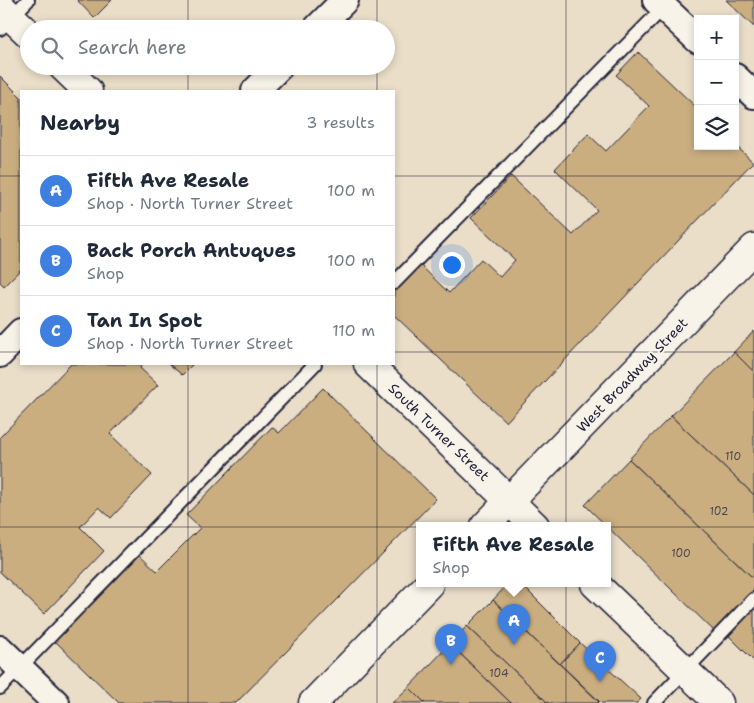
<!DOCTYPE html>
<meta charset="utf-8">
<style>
:root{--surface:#fff;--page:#f6f6f7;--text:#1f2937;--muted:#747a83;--line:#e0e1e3;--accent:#1f6fb2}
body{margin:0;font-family:"Shantell Sans",sans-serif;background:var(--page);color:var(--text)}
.controls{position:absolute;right:15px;top:15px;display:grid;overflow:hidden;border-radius:0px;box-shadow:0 2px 8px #0003}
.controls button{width:45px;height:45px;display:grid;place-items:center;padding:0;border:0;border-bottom:1px solid var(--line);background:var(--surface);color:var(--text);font:25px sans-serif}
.you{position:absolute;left:451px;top:264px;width:18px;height:18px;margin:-12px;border:4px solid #fff;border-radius:50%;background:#1a73e8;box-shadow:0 0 0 8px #1a73e833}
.badge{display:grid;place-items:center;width:32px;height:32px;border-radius:50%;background:var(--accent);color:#fff;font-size:16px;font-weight:700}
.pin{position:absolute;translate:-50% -41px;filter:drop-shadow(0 1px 2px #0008)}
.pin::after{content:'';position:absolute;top:26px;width:18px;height:15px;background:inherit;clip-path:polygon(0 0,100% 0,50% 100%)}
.popup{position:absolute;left:416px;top:522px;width:195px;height:65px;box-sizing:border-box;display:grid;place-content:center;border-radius:0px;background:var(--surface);filter:drop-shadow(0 1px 4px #0005);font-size:16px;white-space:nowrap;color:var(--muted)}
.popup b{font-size:19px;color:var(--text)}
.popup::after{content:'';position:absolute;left:50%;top:100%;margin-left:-10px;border:10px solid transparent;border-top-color:var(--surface)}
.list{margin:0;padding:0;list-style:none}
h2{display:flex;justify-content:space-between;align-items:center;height:65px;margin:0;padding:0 20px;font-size:21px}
h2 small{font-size:16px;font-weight:400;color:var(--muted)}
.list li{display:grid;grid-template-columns:32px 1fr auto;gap:15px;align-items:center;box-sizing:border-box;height:70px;padding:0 20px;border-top:1px solid var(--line)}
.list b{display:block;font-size:19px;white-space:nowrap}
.list p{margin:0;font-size:16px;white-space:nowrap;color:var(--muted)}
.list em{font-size:16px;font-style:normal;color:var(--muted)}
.icon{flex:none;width:28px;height:28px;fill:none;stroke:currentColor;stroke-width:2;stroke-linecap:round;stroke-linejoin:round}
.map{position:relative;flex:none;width:754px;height:703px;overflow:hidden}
.search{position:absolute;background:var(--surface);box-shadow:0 2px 8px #0003;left:20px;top:20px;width:375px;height:55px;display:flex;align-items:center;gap:12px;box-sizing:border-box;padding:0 18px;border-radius:28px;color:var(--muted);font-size:19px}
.panel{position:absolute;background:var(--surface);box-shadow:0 2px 8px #0003;left:20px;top:90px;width:375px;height:275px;border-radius:0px}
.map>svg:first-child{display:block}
.building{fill:#caae80;stroke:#22223b}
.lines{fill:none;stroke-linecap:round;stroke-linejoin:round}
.lane-casing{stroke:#22223b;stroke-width:16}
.street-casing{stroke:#22223b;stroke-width:30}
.secondary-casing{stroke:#22223b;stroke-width:31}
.lane{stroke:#f7f3e8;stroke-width:12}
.street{stroke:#f7f3e8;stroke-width:26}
.secondary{stroke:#f7f3e8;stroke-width:28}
.grid{fill:none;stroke:#22223b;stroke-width:1;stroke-opacity:0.55}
.labels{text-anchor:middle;stroke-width:4;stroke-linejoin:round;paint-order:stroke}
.number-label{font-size:11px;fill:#4c454c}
.street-label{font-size:14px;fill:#22223b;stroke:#f7f3e8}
</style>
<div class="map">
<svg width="754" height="703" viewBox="0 0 754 703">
<rect width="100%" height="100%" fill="#eadec9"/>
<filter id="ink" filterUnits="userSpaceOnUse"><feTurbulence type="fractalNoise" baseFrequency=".02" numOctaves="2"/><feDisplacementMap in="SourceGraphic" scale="10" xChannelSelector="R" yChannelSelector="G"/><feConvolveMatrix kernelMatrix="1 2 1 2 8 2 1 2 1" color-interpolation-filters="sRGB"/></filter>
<g filter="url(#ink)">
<g class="building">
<polygon points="77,0 112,0 94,18"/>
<polygon points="726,0 754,0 754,27"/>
<polygon points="638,52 698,109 698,146 735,145 753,162 506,422 394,315 394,288 418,263 449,293 481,259 500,277 515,260 471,218 511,176 573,235 597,210 555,169 588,134 606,151 649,106 616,75"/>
<polygon points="0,76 21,97 21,269 4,286 0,282"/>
<polygon points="754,331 754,372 734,352"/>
<polygon points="734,352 754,372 754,495 671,416"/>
<polygon points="71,364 143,364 140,368 158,385 110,434 152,475 111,518 99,507 80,527 104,551 44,614 0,572 0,437"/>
<polygon points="169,364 193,364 182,375"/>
<polygon points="323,388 436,499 236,703 119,703 55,641 140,555 157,571 200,528 186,515 272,427 279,433"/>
<polygon points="671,416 754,495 754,579 629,459"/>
<polygon points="629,459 754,579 754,590 714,631 585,505"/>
<polygon points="508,584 521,584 580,643 560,664 493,600"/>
<polygon points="493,600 599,702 598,703 548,703 467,626"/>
<polygon points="754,607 754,661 728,635"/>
<polygon points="467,626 548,703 511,703 450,644"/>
<polygon points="580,643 641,699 637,703 601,703 560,664"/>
<polygon points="450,644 511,703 425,703 409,687"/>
<polygon points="409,687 425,703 392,703"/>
</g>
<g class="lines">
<g class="lane-casing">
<g id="lane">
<polyline points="0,29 28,0"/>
<polyline points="394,283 667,4"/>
<polyline points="0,688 315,364"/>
<polyline points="654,703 754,599"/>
</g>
</g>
<g class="street-casing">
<g id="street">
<polyline points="656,0 698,40"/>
<polyline points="316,29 345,0"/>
<polyline points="735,77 754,95"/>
<polyline points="255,91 280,66"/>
<polyline points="0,354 21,332"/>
<polyline points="0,649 56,703"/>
</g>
</g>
<g class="secondary-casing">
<g id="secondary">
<polyline points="0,6 29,34"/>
<polyline points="62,66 88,91"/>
<polyline points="368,364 535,526"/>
<polyline points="485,526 754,248"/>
<polyline points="595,584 719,703"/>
<polyline points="313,703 429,584"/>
</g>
</g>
<use href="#lane" class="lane"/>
<use href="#street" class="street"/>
<use href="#secondary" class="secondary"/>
</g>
</g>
<path class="grid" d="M188,0V29M377,0V29M566,0V703M188,66V91M377,66V91M0,176H21M394,176H754M0,352H21M394,352H754M188,364V703M377,364V703M0,527H754"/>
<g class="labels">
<g class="number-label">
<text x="733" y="460">110</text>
<text x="719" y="515">102</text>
<text x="681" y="557">100</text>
<text x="499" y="677">104</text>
</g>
<g class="street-label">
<text transform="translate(632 375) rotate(-46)" y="5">West Broadway Street</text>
<text transform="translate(439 432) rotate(44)" y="5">South Turner Street</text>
</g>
</g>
</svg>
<div class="controls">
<button>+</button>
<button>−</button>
<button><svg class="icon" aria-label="layers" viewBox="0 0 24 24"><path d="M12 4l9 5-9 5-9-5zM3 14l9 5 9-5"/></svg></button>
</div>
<div class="you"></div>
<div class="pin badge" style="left:514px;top:645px;background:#3f7fe0">A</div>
<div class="popup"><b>Fifth Ave Resale</b>Shop</div>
<div class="pin badge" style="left:451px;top:665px;background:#3f7fe0">B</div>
<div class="pin badge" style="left:600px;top:682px;background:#3f7fe0">C</div>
<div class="search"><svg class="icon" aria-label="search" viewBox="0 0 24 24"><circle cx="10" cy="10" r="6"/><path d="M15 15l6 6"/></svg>Search here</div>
<section class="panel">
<h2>Nearby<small>3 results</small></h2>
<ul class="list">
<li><span class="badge" style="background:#3f7fe0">A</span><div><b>Fifth Ave Resale</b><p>Shop · North Turner Street</p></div><em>100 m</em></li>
<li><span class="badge" style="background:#3f7fe0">B</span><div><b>Back Porch Antuques</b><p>Shop</p></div><em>100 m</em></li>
<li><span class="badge" style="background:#3f7fe0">C</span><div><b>Tan In Spot</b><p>Shop · North Turner Street</p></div><em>110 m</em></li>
</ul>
</section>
</div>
